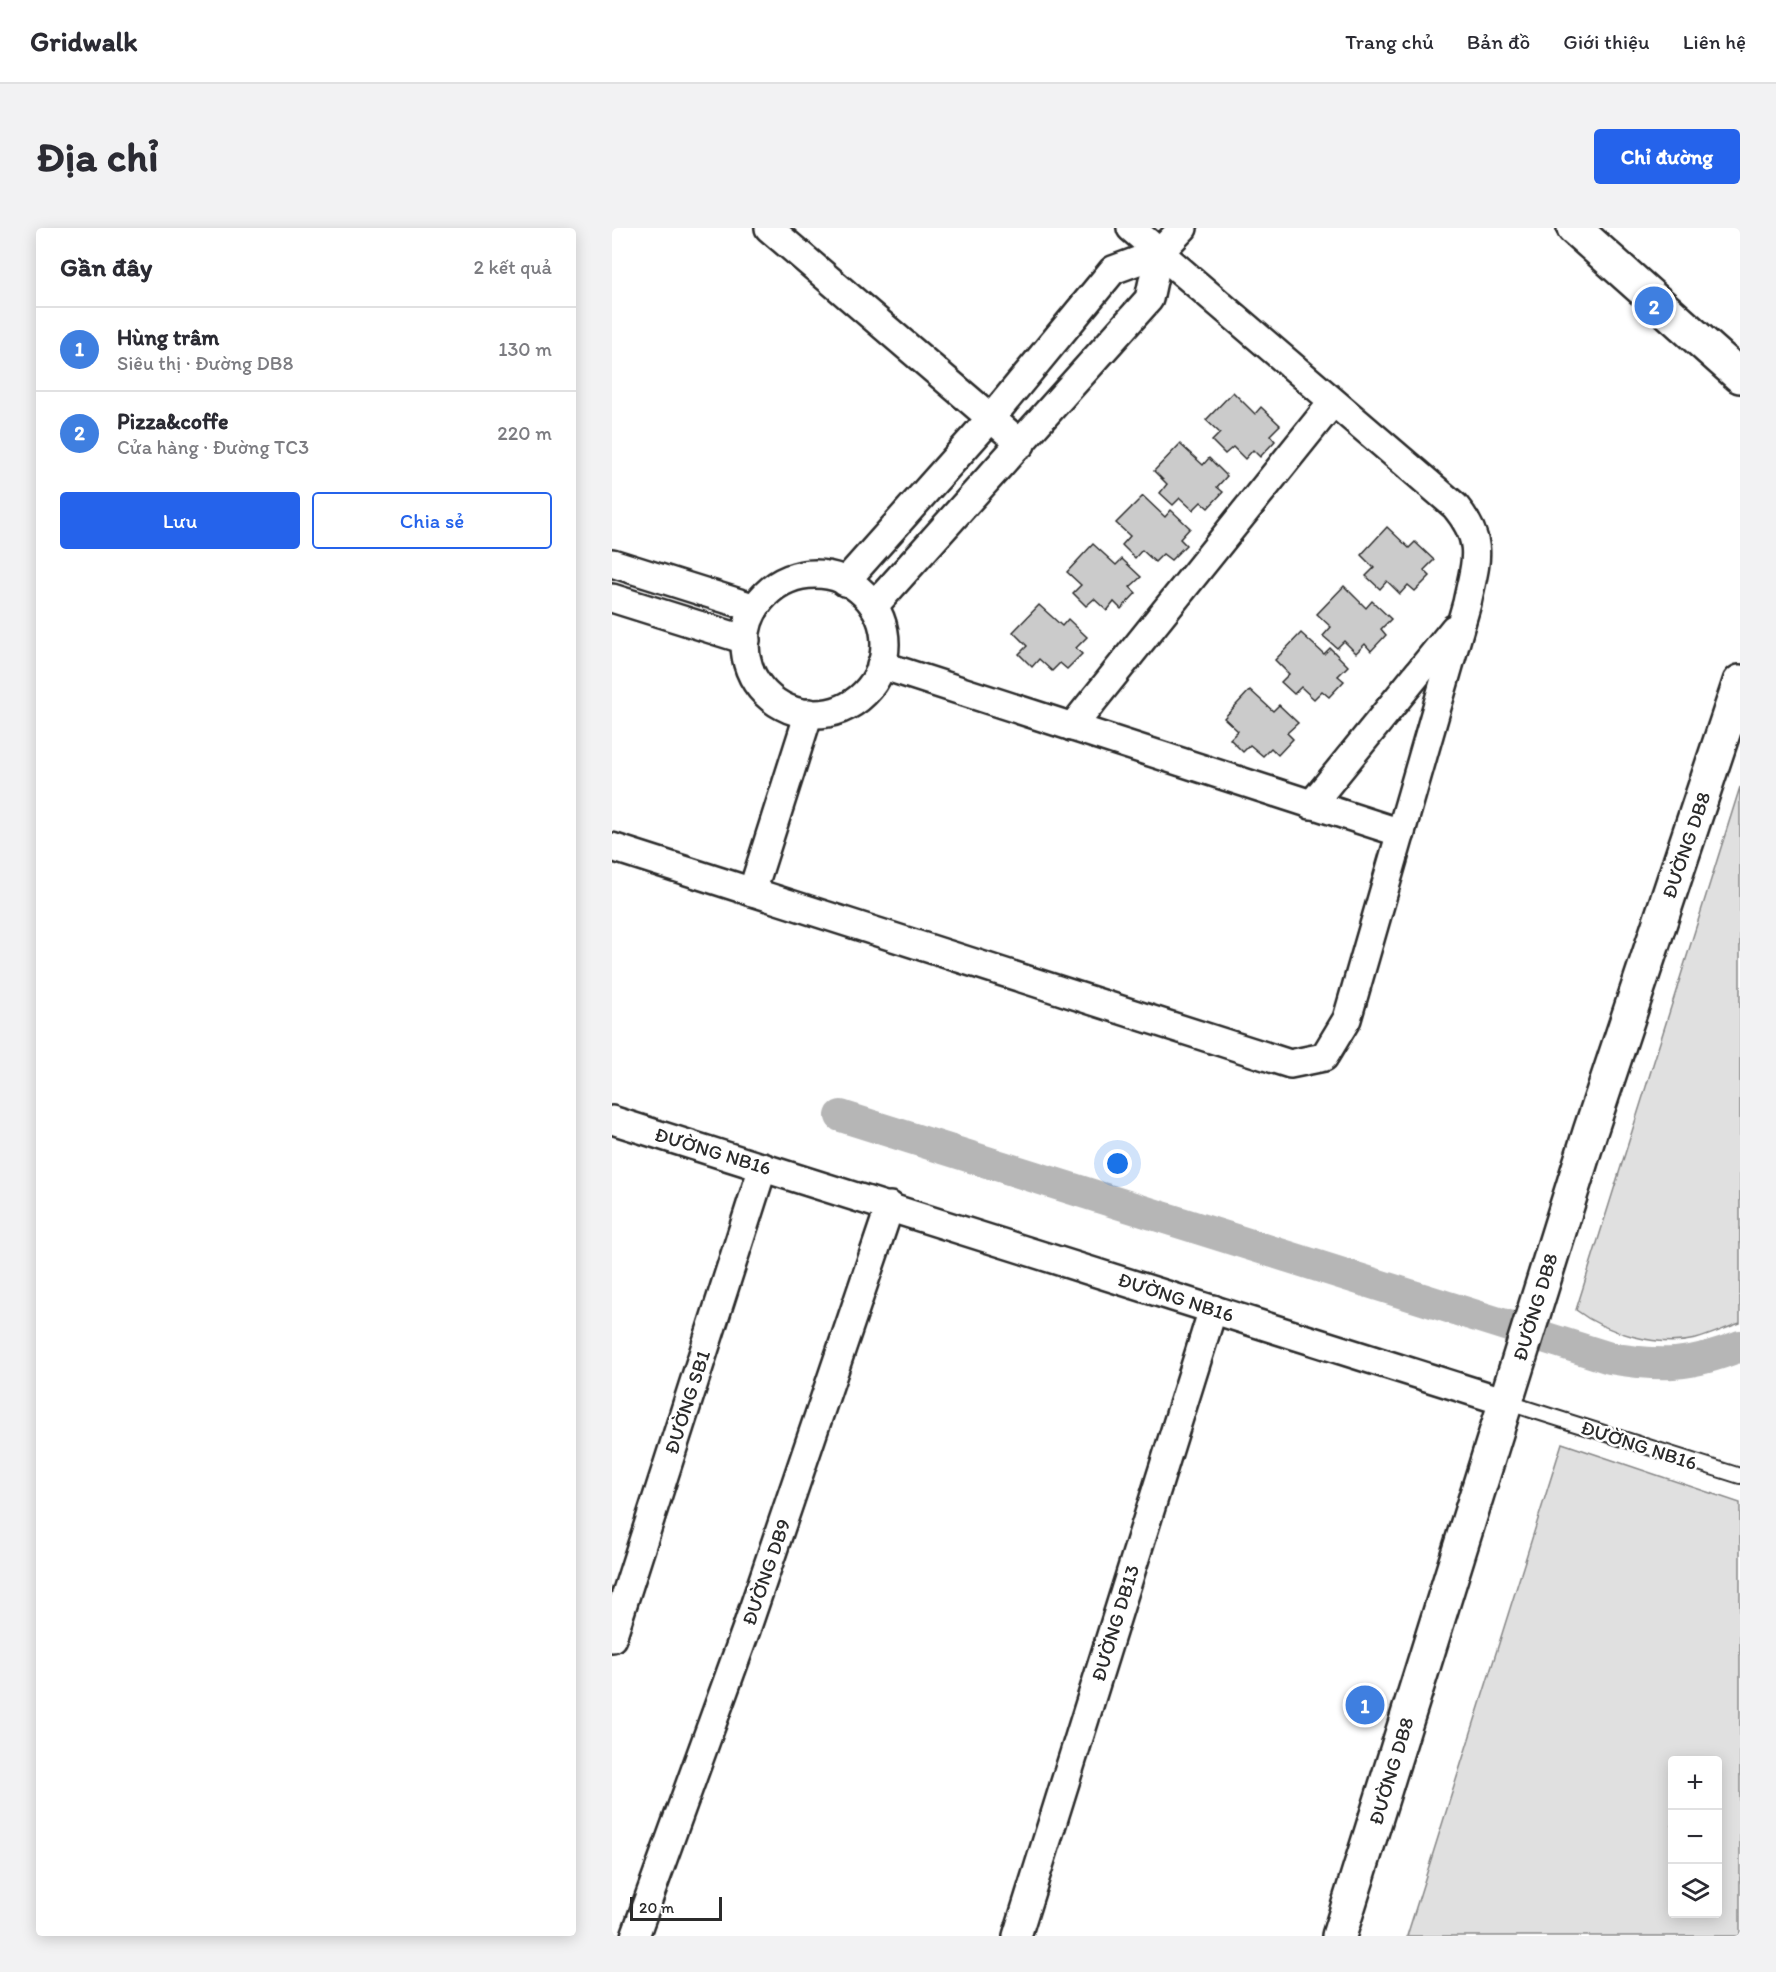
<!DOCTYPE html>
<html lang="vi">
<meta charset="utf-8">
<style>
:root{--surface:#fff;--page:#f2f2f3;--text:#2b2b33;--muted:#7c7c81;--line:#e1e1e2;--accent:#2563eb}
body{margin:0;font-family:Itim,sans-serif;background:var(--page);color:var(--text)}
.controls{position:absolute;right:18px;bottom:18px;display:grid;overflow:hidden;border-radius:6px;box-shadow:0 3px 15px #0003}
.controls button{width:54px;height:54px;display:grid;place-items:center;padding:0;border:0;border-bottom:2px solid var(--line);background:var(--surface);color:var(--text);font:30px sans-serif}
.scale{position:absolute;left:18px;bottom:15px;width:92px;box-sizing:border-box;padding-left:6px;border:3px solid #2b2b2b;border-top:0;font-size:16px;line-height:21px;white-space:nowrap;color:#2b2b2b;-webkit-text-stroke:4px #fff;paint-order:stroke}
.you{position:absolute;left:506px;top:936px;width:21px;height:21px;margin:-15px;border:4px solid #fff;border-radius:50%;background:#1a73e8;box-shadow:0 0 0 9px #1a73e833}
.badge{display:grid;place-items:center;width:39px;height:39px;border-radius:50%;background:var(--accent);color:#fff;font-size:20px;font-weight:700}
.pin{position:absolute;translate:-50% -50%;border:3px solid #fff;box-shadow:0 2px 6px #0006}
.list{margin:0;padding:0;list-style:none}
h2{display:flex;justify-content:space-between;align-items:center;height:78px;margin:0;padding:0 24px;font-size:26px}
h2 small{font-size:20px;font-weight:400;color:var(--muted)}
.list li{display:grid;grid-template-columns:39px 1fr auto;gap:18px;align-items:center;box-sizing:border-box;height:84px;padding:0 24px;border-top:2px solid var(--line)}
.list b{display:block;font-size:22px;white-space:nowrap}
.list p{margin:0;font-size:20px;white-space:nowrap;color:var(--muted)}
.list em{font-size:20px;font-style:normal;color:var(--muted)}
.actions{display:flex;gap:12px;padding:18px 24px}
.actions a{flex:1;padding:14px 0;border:2px solid var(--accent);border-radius:6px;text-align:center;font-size:21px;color:var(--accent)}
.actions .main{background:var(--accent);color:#fff}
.icon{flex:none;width:33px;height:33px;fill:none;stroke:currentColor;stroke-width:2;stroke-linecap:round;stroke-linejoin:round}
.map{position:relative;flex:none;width:1128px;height:1708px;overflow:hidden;border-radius:6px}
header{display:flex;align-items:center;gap:36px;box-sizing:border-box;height:84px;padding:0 30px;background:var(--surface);border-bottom:2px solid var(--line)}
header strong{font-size:28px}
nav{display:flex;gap:33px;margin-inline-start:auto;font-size:21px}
.intro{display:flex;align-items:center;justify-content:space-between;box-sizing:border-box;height:144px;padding:0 36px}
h1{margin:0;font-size:42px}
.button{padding:15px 27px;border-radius:6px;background:var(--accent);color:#fff;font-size:21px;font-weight:700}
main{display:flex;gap:36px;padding:0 36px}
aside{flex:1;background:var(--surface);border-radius:6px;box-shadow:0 3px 15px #0003}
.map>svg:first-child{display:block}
.green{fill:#e0e0e0;stroke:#868686;stroke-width:1.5;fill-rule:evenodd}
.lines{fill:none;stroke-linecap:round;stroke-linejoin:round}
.canal{stroke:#b6b6b6;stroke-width:32}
.building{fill:#cbcbcb;stroke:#2b2b2b;stroke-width:1.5}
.lane-casing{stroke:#2b2b2b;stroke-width:18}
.street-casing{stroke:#2b2b2b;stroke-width:32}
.secondary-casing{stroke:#2b2b2b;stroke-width:38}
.lane{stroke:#fff;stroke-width:14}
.street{stroke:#fff;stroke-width:27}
.secondary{stroke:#fff;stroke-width:33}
.labels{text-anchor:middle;stroke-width:5;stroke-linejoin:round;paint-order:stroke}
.street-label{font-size:20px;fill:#2b2b2b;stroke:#fff}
</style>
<header>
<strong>Gridwalk</strong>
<nav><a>Trang chủ</a><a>Bản đồ</a><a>Giới thiệu</a><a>Liên hệ</a></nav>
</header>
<div class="intro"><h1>Địa chỉ</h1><a class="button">Chỉ đường</a></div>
<main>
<aside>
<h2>Gần đây<small>2 kết quả</small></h2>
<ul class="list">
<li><span class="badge" style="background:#3f7fe0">1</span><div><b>Hùng trâm</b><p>Siêu thị · Đường DB8</p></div><em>130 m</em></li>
<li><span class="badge" style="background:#3f7fe0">2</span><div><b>Pizza&amp;coffe</b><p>Cửa hàng · Đường TC3</p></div><em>220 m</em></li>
</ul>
<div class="actions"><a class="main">Lưu</a><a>Chia sẻ</a></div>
</aside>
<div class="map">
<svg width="1128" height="1708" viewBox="0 0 1128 1708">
<rect width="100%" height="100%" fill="#fff"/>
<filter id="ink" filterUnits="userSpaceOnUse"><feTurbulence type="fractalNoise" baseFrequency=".0167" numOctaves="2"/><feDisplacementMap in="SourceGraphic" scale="12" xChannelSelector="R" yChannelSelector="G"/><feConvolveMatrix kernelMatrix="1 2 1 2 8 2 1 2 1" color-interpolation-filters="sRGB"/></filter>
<g filter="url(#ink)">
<g class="green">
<path d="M1128,559V1095C1113,1100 1099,1107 1084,1111C1046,1120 994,1105 964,1082Z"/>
<path d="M950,1215L1128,1275V1708H795ZM1106,1532V1686H1060V1532Z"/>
</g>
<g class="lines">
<path class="canal" d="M229,888L998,1130C1049,1139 1079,1138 1128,1118"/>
</g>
<g class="building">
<polygon points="621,164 643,186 649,179 668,197 658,207 663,213 648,229 641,222 633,231 621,219 613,226 600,213 608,205 594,192"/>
<polygon points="568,216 591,237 597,230 615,248 605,259 611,264 596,280 589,274 581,282 568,270 561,277 548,265 555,256 542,243"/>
<polygon points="531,268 553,289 559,282 578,300 568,311 574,317 559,332 551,326 543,334 530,322 523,330 510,317 518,308 504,295"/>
<polygon points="775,299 797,320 803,314 822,332 812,342 818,348 803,363 796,357 788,366 775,353 768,361 754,348 762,340 749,327"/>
<polygon points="481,316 504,337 510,331 529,349 518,359 524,365 509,381 502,374 495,383 482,371 474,378 461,365 469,357 455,344"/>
<polygon points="732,358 754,380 760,373 779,391 769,401 774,407 759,423 753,416 744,425 732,413 725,420 711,408 719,399 705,386"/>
<polygon points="427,377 450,398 456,391 475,409 464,420 470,426 455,441 448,435 440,443 427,431 420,439 407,426 415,418 401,404"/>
<polygon points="689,405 712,426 718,420 736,438 726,448 732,453 717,469 710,463 702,471 689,459 682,466 669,454 677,446 663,432"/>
<polygon points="638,462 661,483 667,477 686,495 675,505 681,511 666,527 659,520 651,528 638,517 631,524 618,511 626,503 612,490"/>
</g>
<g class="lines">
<g class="lane-casing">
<polyline id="lane" points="894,1174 1128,1248"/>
</g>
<g class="street-casing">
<g id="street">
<polyline points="157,0 409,216"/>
<polyline points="0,335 143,380"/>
<circle cx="203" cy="416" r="70"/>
<polyline points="233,354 379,190 501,42 547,25 571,0"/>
<polyline points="0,370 134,412"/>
<polyline points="262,378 537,71 547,25"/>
<polyline points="269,437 789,605"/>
<polyline points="460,499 721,174"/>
<polyline points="699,577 842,401"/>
<path d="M0,619L678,836L712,829L735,791L855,375C864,332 873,314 843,278L519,0"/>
<polyline points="140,664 197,485"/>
<polyline points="0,892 894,1174"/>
<polyline points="0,1410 151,939"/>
<polyline points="23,1708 134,1402 278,978"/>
<polyline points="405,1708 601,1081"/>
</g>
</g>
<g class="secondary-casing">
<g id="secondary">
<polyline points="962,0 1128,148"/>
<polyline points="727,1708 978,904 1128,454"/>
</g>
</g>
<use href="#lane" class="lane"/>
<use href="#street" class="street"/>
<use href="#secondary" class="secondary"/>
</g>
</g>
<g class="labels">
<g class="street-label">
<text transform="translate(1074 617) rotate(-71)" y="7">ĐƯỜNG DB8</text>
<text transform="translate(101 923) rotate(17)" y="7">ĐƯỜNG NB16</text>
<text transform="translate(564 1069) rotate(18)" y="7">ĐƯỜNG NB16</text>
<text transform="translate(923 1079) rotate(-73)" y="7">ĐƯỜNG DB8</text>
<text transform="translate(75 1174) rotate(-72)" y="7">ĐƯỜNG SB1</text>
<text transform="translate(1027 1217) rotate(18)" y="7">ĐƯỜNG NB16</text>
<text transform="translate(154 1344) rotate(-71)" y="7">ĐƯỜNG DB9</text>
<text transform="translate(503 1395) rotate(-73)" y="7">ĐƯỜNG DB13</text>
<text transform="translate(779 1543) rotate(-73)" y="7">ĐƯỜNG DB8</text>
</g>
</g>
</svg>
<div class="controls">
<button>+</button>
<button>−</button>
<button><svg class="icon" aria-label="layers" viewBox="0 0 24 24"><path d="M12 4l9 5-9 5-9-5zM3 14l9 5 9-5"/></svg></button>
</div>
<div class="scale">20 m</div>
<div class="you"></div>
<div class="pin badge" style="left:753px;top:1477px;background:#3f7fe0">1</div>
<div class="pin badge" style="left:1042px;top:78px;background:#3f7fe0">2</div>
</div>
</main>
